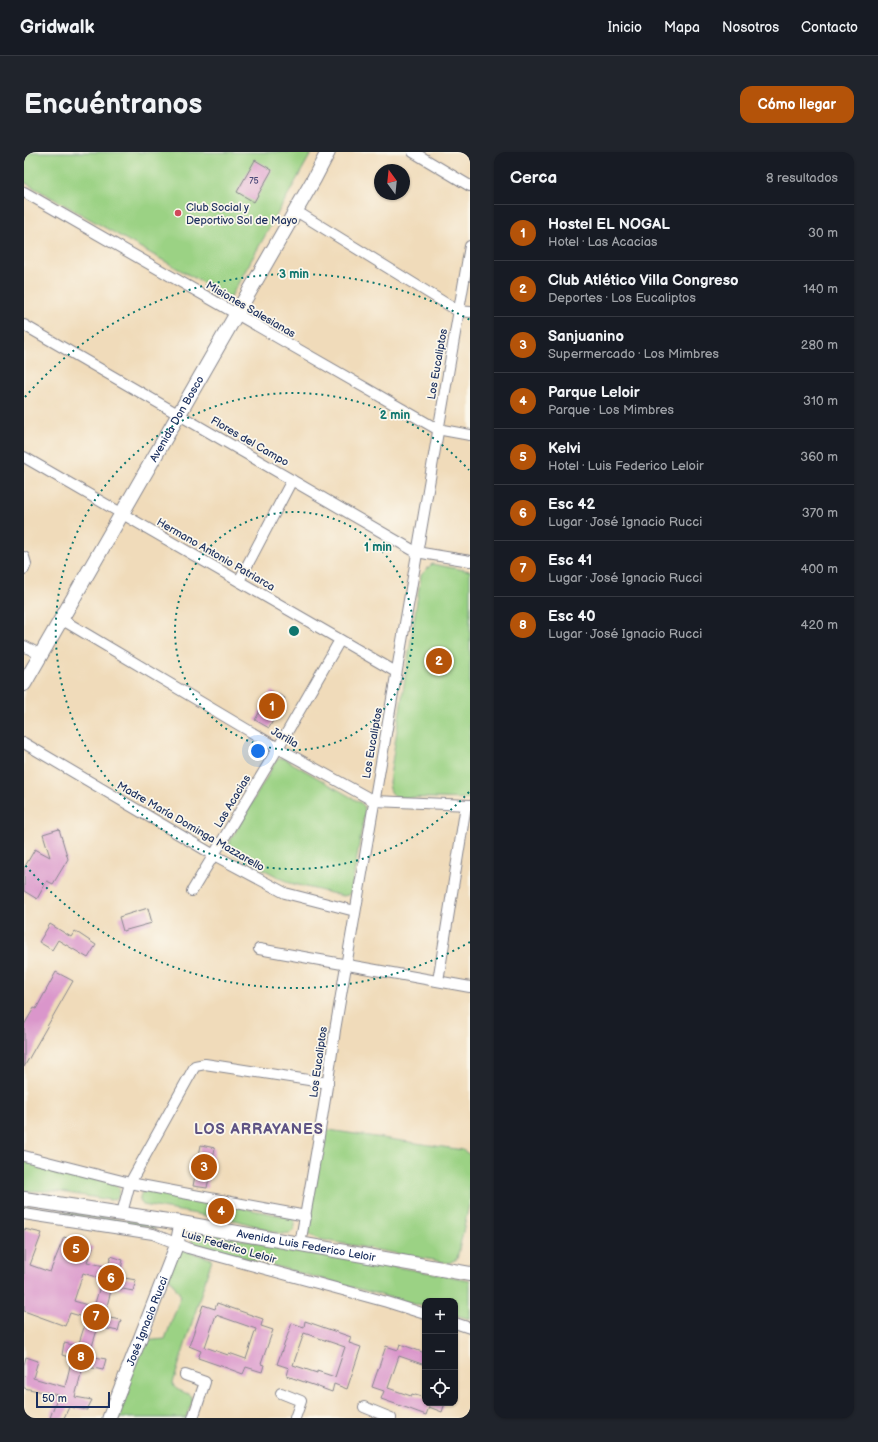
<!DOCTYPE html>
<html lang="es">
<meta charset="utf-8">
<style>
:root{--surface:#171b24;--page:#20242c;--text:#f1f3f6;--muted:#9ea1a6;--line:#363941;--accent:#b45309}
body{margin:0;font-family:"Balsamiq Sans",sans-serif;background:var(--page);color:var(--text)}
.controls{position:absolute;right:12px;bottom:12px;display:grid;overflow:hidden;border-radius:8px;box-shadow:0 1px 3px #0004}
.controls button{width:36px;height:36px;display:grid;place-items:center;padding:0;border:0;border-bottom:1px solid var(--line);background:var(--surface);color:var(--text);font:20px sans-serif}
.compass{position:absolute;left:350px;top:12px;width:36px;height:36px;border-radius:50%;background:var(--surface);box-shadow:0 1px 3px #0004;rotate:345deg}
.scale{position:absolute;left:12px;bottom:10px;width:74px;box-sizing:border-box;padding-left:4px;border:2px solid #1b2f5e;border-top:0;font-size:11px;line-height:14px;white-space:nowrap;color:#1b2f5e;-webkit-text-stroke:3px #fbf7ec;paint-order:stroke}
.you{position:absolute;left:234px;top:599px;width:14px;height:14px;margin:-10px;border:3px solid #fff;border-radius:50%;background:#1a73e8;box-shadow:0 0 0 6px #1a73e833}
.badge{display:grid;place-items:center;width:26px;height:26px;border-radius:50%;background:var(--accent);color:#fff;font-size:13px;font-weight:700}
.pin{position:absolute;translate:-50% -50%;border:2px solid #fff;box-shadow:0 1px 4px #0006}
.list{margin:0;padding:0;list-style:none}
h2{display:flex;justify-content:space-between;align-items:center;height:52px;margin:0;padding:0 16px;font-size:17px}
h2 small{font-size:13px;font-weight:400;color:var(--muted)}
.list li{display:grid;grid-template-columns:26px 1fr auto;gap:12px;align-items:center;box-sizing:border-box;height:56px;padding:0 16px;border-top:1px solid var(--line)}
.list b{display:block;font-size:15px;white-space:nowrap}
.list p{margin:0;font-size:13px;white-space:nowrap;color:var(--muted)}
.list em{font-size:13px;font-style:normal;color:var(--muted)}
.icon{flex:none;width:22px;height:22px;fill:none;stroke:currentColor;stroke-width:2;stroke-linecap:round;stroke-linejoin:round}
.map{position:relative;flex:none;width:446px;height:1266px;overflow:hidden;border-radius:12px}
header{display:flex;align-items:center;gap:24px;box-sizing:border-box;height:56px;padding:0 20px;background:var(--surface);border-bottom:1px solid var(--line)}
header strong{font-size:19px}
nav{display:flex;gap:22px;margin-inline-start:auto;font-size:14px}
.intro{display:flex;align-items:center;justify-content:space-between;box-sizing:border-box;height:96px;padding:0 24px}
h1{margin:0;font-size:28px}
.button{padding:10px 18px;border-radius:12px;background:var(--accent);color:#fff;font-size:14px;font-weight:700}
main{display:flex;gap:24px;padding:0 24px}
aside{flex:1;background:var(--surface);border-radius:12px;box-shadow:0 1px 3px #0004}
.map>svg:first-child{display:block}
.green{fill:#9bd284;stroke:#5b8071}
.building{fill:#da96cb;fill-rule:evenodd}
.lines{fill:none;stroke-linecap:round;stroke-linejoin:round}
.minor-casing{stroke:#86858c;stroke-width:12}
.tertiary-casing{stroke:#86858c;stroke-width:15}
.secondary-casing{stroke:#86858c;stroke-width:16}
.minor{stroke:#fff;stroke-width:10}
.tertiary{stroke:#fff;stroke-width:13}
.secondary{stroke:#fff;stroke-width:14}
.ring{fill:none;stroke:#0f766e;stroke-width:2;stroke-dasharray:2 4}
.poi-dot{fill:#d1495b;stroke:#fbf7ec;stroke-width:1.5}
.labels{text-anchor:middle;stroke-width:3.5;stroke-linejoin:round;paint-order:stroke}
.number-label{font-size:9px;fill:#4b4979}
.poi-label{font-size:11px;fill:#1b2f5e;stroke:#fbf7ec;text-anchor:start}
.street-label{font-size:11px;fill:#1b2f5e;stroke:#fbf7ec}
.district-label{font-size:15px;font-weight:bold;letter-spacing:1px;fill:#5e5384;stroke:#fbf7ec}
.centre{fill:#0f766e;stroke:#fbf7ec;stroke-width:2}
.ring-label{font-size:12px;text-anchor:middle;font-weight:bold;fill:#0f766e;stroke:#fbf7ec;stroke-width:3.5;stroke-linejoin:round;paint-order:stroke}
</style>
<header>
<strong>Gridwalk</strong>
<nav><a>Inicio</a><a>Mapa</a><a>Nosotros</a><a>Contacto</a></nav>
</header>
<div class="intro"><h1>Encuéntranos</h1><a class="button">Cómo llegar</a></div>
<main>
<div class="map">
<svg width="446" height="1266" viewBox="0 0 446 1266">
<rect width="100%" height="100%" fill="#fbf7ec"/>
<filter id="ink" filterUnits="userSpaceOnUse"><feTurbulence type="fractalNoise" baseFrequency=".025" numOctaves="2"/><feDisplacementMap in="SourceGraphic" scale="8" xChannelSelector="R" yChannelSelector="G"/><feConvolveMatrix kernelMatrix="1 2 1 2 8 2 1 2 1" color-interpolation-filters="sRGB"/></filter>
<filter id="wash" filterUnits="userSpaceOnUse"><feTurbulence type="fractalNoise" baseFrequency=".012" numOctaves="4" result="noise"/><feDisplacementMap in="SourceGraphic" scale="16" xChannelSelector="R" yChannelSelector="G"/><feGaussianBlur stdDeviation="0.9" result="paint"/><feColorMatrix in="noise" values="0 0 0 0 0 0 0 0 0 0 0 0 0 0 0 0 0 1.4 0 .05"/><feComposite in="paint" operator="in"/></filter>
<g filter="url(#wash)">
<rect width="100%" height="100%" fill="#f0dbba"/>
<g class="green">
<polygon points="0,0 288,0 206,146 0,30"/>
<path d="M408,412L446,419V647L374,645C366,642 366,638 365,630L397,423Z"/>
<polygon points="256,606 261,607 337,651 340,654 341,658 327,740 324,743 319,744 266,731 208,701 205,696 205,691 252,609"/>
<polygon points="298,977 439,998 446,1003 446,1048 433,1107 425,1111 294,1087 287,1083 283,1078"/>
<path d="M0,1010L88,1031C97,1035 98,1039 92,1047L86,1048L31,1039H0Z"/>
<path d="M123,1038L270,1066L271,1071L270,1078L266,1081L257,1082L215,1069L119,1053C115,1048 115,1046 118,1040Z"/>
<polygon points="0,1054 125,1072 133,1078 122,1074 0,1056"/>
<path d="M175,1080L446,1128V1167L431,1163V1149H401V1155L170,1092L167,1088C168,1083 170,1081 175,1080Z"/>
<path d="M159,1098L188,1107L149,1231C150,1242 170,1238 168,1250C166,1255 163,1261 162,1266H88L119,1189L141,1187L157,1144L142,1121L150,1101Z"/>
</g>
<g id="blocks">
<g class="building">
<polygon points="231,8 248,18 230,50 213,40"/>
<polygon points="247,539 261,546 245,576 231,568"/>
<polygon points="35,677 44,707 29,732 23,729 13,747 0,739 0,716 11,697 26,705 19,682"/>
<polygon points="124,756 128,771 99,779 95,765"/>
<polygon points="26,772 47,785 51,779 72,793 64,806 34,788 28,798 15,790"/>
<polygon points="32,820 49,829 0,915 0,873 10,856 12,857"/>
<polygon points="177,993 191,996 183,1036 169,1034"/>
<path d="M0,1077L18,1081L6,1113L26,1120L40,1085L69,1095L63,1110L84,1115L87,1104L99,1108L95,1125L112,1128L109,1139L88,1135L80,1165L97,1168L94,1179L74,1175L65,1204L82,1207L79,1218L59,1214L51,1245L68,1248L63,1258L45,1255L40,1266H26L34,1243L0,1236V1213L2,1205L14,1209L9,1226L41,1235L48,1206L38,1203L40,1191L54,1194L63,1166L46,1161L41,1174L0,1159ZM59,1121L78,1127L70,1155L50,1149Z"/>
<path d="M193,1151L239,1167L237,1174L249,1178L237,1212L240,1213L238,1220L222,1215L219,1222L200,1215L174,1206L177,1199L165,1194L179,1153L191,1157ZM192,1163L232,1177L222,1207L205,1201L204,1203L181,1195Z"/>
<path d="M281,1169L327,1185L325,1191L337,1195L323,1237L310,1232L308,1240L289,1233L263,1224L265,1216L253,1212L268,1171L280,1175ZM280,1181L321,1195L311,1225L293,1219V1221L269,1213Z"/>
<polygon points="376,1192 401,1201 401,1213 375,1204 364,1236 387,1244 388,1242 401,1246 401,1251 421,1251 418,1260 405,1255 402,1263 383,1256 357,1247 360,1239 348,1235 362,1194 374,1198"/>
</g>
</g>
</g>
<g filter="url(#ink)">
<use href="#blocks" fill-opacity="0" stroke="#86858c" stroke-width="1"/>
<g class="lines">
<g class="minor-casing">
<g id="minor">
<polyline points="389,0 446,34"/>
<polyline points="0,40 413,277 446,283"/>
<polyline points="272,59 434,159 446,160"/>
<polyline points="0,173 392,400 446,409"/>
<polyline points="0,305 372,520"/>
<polyline points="0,405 2,412 0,417"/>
<polyline points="215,429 268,328"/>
<polyline points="37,467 254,596 350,649 446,653"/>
<polyline points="0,494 17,503"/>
<polyline points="0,591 190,703 261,741 331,759"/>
<polyline points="168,739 254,596 316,488"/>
<polyline points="235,797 446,835"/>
<polyline points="414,829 442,653"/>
<polyline points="0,1004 106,1031 282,1064"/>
<polyline points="98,1061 106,1031 171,914 181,912 304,931"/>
<polyline points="0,1062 129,1082 164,1096 363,1150 401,1162"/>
<path d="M276,1092C289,1021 302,950 311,878L446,94"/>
<polyline points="431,1171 446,1176"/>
<polyline points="161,1223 181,1230 169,1266"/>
<polyline points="257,1241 277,1249 271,1266"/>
<polyline points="340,1255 367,1266"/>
</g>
</g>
<g class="tertiary-casing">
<g id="tertiary">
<path id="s1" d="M85,1266L153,1092L157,1071"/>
</g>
</g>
<g class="secondary-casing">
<g id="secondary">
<path id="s2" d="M0,532L290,27L304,0"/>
<path id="s3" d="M0,1047L157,1071L446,1122"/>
</g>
</g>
<use href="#minor" class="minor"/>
<use href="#tertiary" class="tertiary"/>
<use href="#secondary" class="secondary"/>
</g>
</g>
<g class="ring">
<circle cx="270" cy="479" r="119"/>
<path d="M445 640A238 238 0 1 1 445 318"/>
<path d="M446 790A357 357 0 0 1 1 713M1 245A357 357 0 0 1 446 168"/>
</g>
<circle class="poi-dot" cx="154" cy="61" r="4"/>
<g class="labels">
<g class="number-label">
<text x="230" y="32">75</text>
</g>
<g class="poi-label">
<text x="162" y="59">Club Social y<tspan x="162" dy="13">Deportivo Sol de Mayo</tspan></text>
</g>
<g class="street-label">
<text transform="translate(227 157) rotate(30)" y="4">Misiones Salesianas</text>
<text transform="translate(413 212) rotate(-80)" y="4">Los Eucaliptos</text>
<text dy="4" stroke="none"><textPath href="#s2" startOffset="306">Avenida Don Bosco</textPath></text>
<text transform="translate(226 289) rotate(30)" y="4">Flores del Campo</text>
<text transform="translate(192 402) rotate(30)" y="4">Hermano Antonio Patriarca</text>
<text transform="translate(261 585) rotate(30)" y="4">Jarilla</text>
<text transform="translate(348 591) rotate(-80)" y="4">Los Eucaliptos</text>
<text transform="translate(208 649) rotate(-59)" y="4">Las Acacias</text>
<text transform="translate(167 674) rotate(30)" y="4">Madre María Dominga Mazzarello</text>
<text transform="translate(294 910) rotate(-82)" y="4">Los Eucaliptos</text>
<text dy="4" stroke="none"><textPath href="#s3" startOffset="286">Avenida Luis Federico Leloir</textPath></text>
<text transform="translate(205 1094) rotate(16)" y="4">Luis Federico Leloir</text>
<text dy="4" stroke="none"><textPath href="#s1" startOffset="104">José Ignacio Rucci</textPath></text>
</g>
<g class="district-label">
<text x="235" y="982">LOS ARRAYANES</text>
</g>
</g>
<circle cx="270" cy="479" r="6" class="centre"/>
<g class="ring-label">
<text x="270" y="126">3 min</text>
<text x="371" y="267">2 min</text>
<text x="354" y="399">1 min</text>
</g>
</svg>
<div class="controls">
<button>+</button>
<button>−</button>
<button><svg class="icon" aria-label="locate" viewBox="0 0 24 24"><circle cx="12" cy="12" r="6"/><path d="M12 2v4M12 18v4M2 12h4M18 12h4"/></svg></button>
</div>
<svg class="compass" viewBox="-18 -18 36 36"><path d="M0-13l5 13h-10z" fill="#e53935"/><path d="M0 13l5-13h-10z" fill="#9ea1a6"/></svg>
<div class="scale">50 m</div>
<div class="you"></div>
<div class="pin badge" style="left:248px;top:554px">1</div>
<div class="pin badge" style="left:415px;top:509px">2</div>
<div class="pin badge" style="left:180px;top:1015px">3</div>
<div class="pin badge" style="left:197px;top:1059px">4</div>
<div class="pin badge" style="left:52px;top:1097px">5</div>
<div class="pin badge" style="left:87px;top:1126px">6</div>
<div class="pin badge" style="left:72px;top:1165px">7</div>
<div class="pin badge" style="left:57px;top:1205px">8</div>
</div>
<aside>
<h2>Cerca<small>8 resultados</small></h2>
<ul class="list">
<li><span class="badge">1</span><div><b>Hostel EL NOGAL</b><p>Hotel · Las Acacias</p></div><em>30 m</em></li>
<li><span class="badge">2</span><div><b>Club Atlético Villa Congreso</b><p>Deportes · Los Eucaliptos</p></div><em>140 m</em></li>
<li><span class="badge">3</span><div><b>Sanjuanino</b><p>Supermercado · Los Mimbres</p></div><em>280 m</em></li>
<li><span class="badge">4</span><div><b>Parque Leloir</b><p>Parque · Los Mimbres</p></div><em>310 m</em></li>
<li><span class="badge">5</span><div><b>Kelvi</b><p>Hotel · Luis Federico Leloir</p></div><em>360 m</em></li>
<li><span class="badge">6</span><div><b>Esc 42</b><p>Lugar · José Ignacio Rucci</p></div><em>370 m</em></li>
<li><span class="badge">7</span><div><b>Esc 41</b><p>Lugar · José Ignacio Rucci</p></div><em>400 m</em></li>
<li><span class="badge">8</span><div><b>Esc 40</b><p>Lugar · José Ignacio Rucci</p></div><em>420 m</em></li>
</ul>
</aside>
</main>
